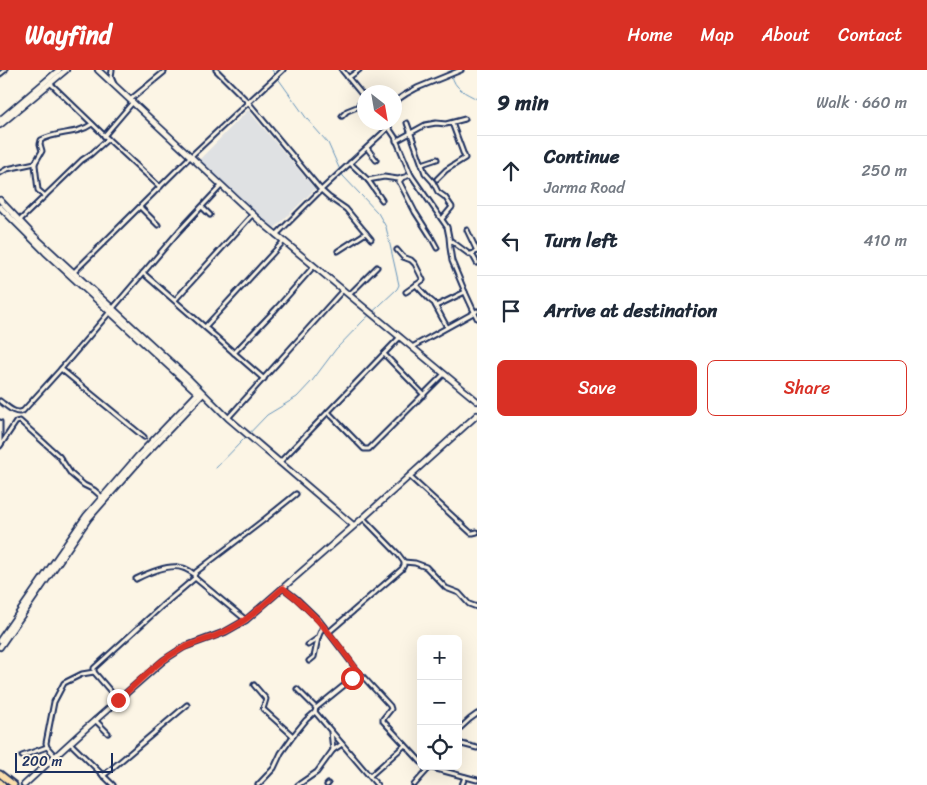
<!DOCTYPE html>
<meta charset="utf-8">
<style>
:root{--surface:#fff;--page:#f2f2f3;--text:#1f2937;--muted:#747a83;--line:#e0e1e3;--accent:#d93025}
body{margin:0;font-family:Sriracha,sans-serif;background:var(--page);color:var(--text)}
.controls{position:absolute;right:15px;bottom:15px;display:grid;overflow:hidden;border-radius:8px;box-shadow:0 5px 20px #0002}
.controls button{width:45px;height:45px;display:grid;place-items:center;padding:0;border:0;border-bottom:1px solid var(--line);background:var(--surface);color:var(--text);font:25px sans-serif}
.compass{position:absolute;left:357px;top:15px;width:45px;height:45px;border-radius:50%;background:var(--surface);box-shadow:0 5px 20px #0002;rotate:149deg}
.scale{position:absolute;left:15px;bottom:12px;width:98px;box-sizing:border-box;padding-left:5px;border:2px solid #1b2f5e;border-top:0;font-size:14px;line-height:18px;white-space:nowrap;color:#1b2f5e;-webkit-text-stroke:4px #fcf5e5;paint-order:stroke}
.stop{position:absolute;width:15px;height:15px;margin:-11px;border:4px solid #d93025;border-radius:50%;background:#fff}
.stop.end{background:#d93025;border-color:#fff;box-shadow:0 1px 5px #0008}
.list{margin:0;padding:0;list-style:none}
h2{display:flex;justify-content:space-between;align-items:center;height:65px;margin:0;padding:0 20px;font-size:21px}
h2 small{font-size:16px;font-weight:400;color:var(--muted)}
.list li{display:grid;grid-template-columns:32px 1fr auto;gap:15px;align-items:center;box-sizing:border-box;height:70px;padding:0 20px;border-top:1px solid var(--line)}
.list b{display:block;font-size:19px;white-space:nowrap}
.list p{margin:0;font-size:16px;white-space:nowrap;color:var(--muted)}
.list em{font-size:16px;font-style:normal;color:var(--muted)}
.actions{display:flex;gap:10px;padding:15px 20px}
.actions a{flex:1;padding:11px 0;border:1px solid var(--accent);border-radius:8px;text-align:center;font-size:18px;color:var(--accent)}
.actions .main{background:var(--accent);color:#fff}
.icon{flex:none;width:28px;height:28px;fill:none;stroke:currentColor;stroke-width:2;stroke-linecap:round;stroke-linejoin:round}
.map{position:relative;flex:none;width:477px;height:715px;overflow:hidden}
header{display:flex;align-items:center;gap:30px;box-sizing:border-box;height:70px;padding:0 25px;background:var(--accent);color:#fff}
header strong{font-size:24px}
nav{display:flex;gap:28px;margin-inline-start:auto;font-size:18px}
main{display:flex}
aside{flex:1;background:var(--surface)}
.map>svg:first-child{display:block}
.built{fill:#dfe1e3}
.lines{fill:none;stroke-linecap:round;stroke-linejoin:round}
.stream{stroke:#6795bc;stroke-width:1}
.street-casing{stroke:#1b2f5e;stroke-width:7}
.secondary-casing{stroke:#1b2f5e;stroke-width:8}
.primary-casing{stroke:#1b2f5e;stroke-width:9}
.street{stroke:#fcf5e5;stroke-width:3}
.secondary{stroke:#fcf5e5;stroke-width:4.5}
.primary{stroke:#faddab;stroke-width:5}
.route{stroke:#d93025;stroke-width:6}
</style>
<header>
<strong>Wayfind</strong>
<nav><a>Home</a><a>Map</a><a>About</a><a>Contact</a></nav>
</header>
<main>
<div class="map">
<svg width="477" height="715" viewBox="0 0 477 715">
<rect width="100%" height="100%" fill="#fcf5e5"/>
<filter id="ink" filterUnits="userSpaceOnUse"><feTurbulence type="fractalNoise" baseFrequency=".02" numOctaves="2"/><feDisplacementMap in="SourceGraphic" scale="10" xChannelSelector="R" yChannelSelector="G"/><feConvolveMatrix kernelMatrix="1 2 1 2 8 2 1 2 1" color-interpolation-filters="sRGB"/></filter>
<g filter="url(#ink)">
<polygon class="built" points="248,40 315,119 274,159 199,90"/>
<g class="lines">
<g class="stream">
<polyline points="272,0 307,49 328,73 340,100"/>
<path d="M452,5C454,19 466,23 477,29"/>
<polyline points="216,398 267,345 297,327 312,311 336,279 363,251 397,219 399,215 386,157 378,143 343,106 342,103"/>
</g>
<g class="street-casing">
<g id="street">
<polyline points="112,0 111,7 114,14"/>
<polyline points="216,0 248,32 321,120 330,128 346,139 371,169"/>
<polyline points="342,0 364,27"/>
<polyline points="0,4 5,0"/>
<polyline points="348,8 359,0"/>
<polyline points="50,13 108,69 160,117"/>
<polyline points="130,30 164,2"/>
<polyline points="394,32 406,24 417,18 461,0"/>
<polyline points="342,46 347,41 357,37 364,29"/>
<polyline points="385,52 395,67 411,105 447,157 449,167 450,178 452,191 465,222 477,248"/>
<polyline points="407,53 425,103 433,112 438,122 445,127 452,137 442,149"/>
<polyline points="104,66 133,32"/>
<polyline points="396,71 425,55 436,53 446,54 465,49"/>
<polyline points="367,78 376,90"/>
<polyline points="350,93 368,110 382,130"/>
<polyline points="422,94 437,89"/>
<polyline points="0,103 7,99 35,93"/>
<polyline points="402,108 399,112 400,113 415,142 431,167 437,178"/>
<polyline points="437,109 446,100 465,88 452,53"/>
<polyline points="368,110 384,107 398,109 411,105"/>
<path d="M45,126L38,120L35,95V93L42,81L40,74L41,70C57,61 77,65 92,54"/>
<polyline points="140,137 158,155"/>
<polyline points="202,137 210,145"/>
<polyline points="19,151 82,90 91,84 108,69"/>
<polyline points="467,160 477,181"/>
<polyline points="276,165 321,120 389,57"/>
<polyline points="450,170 469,184 472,184 477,181"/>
<polyline points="397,180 403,187 411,190 415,194 423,210 406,222"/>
<polyline points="338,181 366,163"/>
<polyline points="472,184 477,193"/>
<polyline points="73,203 190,87 283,0"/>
<polyline points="143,203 264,309"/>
<polyline points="416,215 429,229 434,233 447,257"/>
<polyline points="349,225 377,197"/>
<polyline points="175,230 252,145"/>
<polyline points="436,236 465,222"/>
<polyline points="205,257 283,172"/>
<polyline points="412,277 477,241"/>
<polyline points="234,283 276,239 314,196"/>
<polyline points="384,284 424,325"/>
<polyline points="61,299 144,367"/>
<path d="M0,331C7,336 15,345 23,341L61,299L179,161L221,116"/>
<polyline points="328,342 364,379 369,379 444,304"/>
<polyline points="228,348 343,220"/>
<polyline points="0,352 0,374"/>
<polyline points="0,376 16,352 20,351 59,386 71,404 84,415 94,420 102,427"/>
<polyline points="280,392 400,267"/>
<polyline points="409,406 471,463 473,463 477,462"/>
<polyline points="404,492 415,493 426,497 446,518 459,523 469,534 477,537"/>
<polyline points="195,508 194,506 196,502 265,449 296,424"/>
<polyline points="195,508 246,550"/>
<path d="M136,509C148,503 170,493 183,498C187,499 191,502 194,504"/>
<polyline points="283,518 296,528 319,550 357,600 390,636 391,639 383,649 383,651 421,692"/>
<polyline points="329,562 402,499 404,495 404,492 398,484 363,448"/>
<polyline points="308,575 318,568"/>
<polyline points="309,591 314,587 318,568 323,556"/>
<polyline points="94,602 94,598 162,536 195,508"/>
<polyline points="94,602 118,630"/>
<polyline points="254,615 266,629 263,639 293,666"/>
<polyline points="297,619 316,638"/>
<polyline points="315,642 377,715"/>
<polyline points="95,650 108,663"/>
<polyline points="458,660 470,649 477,644"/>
<polyline points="331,662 333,680"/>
<polyline points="70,673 113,715"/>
<polyline points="458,673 477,678"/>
<polyline points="22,686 47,677"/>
<polyline points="55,686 47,677 46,673 54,632 64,613 82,604 94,602"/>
<polyline points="424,696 427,700"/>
<polyline points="429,697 477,710"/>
<polyline points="103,706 187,635"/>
<polyline points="370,706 405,675"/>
<polyline points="258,715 274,698 281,683 293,666 306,650 315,642 316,638 347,613 357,600"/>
<polyline points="298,715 317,702 333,680 342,674"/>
<polyline points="327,715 328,714"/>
<polyline points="414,715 430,697"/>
<polyline points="462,715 465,707"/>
</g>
</g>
<g class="secondary-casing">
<g id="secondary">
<polyline points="98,0 261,152 477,331"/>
<polyline points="0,50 59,0"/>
<polyline points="0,55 66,0"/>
<polyline points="0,130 34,166 190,310 228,348 353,455"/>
<polyline points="0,137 45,182 200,325"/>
<polyline points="0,570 86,446 138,386 200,321"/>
<polyline points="0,577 89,448 141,389 203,324"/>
<polyline points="24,715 83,661 164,590 184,577 225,562 246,550 363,448 477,345"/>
</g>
</g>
<g class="primary-casing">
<g id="primary">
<polyline points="0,704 14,715"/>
<polyline points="0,712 3,715"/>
</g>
</g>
<use href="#street" class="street"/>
<use href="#secondary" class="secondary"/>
<use href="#primary" class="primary"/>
</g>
</g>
<g class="lines" filter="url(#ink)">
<path class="route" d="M118,630C137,614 155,593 178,581C192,572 209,570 224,562C247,552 264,534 283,518C314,542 334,568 357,600L352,608"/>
</g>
</svg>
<div class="controls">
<button>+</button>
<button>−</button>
<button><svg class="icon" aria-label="locate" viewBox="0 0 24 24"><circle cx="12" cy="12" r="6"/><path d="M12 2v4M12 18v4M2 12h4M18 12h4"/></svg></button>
</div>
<svg class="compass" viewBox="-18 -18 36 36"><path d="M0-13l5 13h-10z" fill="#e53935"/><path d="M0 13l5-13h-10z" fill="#747a83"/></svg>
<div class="scale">200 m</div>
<div class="stop" style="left:352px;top:608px"></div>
<div class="stop end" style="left:118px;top:630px"></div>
</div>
<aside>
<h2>9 min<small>Walk · 660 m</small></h2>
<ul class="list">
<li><svg class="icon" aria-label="ahead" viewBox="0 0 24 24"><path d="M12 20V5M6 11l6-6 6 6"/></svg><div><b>Continue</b><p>Jarma Road</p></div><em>250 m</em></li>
<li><svg class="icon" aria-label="left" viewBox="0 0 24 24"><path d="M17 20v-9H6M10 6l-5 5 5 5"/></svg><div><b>Turn left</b></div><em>410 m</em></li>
<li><svg class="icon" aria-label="arrive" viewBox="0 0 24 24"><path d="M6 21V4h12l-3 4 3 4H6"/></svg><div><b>Arrive at destination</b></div></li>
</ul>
<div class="actions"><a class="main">Save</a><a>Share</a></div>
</aside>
</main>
